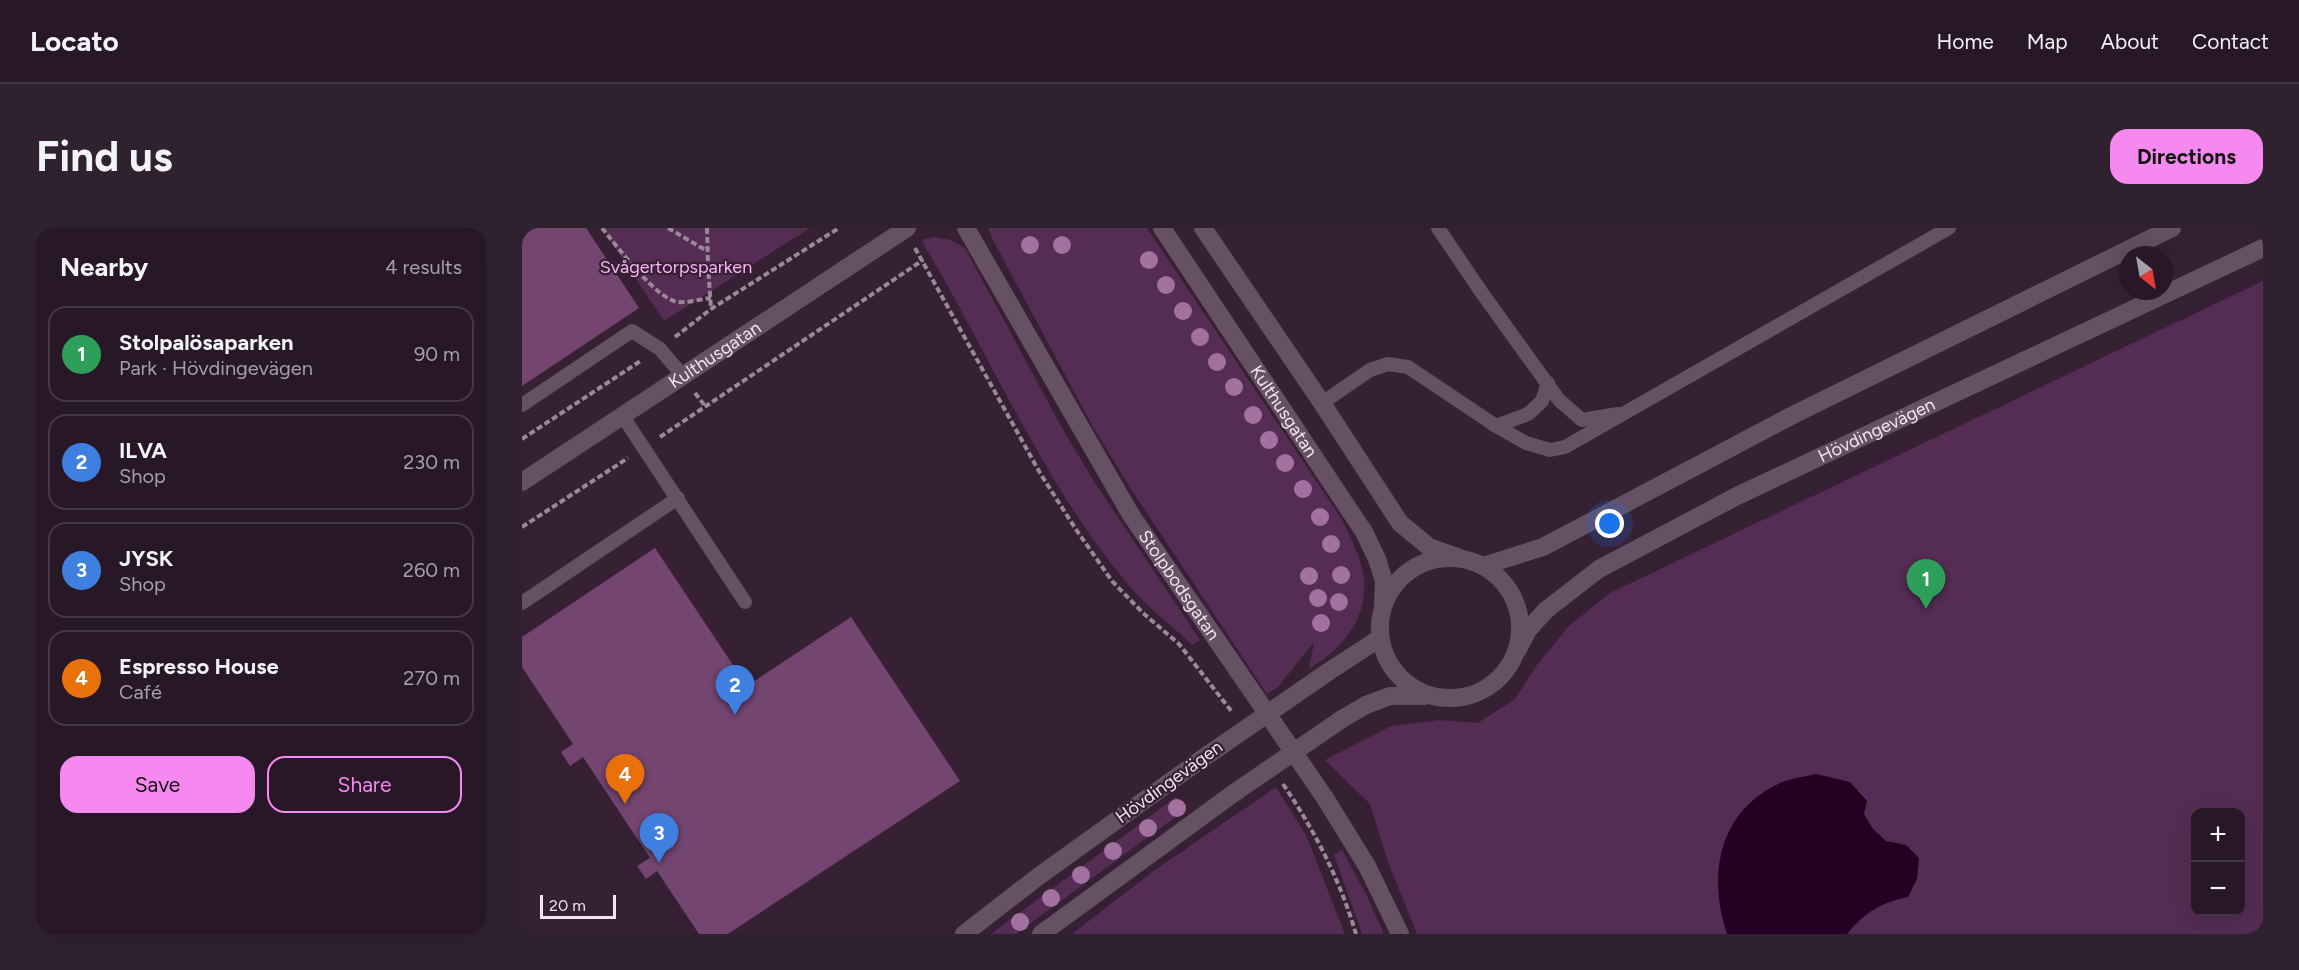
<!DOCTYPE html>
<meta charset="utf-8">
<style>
:root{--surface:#281827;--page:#30212f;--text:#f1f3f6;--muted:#a5a0a7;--line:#443744;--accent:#f589ef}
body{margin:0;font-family:Figtree,sans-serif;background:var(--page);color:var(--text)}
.controls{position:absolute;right:18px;bottom:18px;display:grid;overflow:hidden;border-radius:12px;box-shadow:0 6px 24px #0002}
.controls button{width:54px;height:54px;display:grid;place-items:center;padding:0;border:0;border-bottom:2px solid var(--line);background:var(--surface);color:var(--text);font:30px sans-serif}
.compass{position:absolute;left:1597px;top:18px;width:54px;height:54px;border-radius:50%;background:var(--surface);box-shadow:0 6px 24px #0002;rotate:149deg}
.scale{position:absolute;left:18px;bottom:15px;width:76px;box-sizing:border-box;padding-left:6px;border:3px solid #f2e3f1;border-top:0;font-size:16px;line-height:21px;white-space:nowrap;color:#f2e3f1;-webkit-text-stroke:4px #362034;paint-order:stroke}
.you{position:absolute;left:1088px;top:296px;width:21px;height:21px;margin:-15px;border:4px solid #fff;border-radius:50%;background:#1a73e8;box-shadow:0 0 0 9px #1a73e833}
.badge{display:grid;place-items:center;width:39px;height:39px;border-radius:50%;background:var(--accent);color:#fff;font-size:20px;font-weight:700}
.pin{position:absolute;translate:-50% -50px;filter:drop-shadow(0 2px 3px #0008)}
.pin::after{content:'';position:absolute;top:32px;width:21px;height:18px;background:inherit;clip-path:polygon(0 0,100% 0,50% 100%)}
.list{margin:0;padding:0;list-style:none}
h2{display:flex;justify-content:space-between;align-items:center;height:78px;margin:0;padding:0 24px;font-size:26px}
h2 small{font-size:20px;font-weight:400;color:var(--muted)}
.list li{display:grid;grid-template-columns:39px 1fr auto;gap:18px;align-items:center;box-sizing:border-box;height:96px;margin:0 12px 12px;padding:0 12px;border:2px solid var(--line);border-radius:18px}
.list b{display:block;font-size:22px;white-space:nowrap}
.list p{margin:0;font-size:20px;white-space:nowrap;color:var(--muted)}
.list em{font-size:20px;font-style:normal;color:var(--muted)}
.actions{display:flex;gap:12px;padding:18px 24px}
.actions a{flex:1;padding:14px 0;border:2px solid var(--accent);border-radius:18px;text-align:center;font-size:21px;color:var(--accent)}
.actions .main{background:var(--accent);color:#111}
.map{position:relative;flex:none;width:1741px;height:706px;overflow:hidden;border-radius:18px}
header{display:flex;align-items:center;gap:36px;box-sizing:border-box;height:84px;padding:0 30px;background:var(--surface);border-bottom:2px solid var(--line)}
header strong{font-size:28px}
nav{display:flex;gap:33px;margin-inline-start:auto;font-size:21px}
.intro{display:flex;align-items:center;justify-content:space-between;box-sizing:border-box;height:144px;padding:0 36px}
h1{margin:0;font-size:42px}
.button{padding:15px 27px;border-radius:18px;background:var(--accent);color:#111;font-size:21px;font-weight:700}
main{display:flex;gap:36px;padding:0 36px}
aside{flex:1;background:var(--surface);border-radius:18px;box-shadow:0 6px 24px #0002}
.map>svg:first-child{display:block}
.green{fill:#552c53;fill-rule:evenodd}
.water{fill:#230022}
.building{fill:#744571}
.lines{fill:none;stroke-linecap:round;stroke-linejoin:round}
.path{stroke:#9a8798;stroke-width:4;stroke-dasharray:6 3;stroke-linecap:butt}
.service{stroke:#665164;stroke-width:14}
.minor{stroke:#665164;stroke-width:18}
.tertiary{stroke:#665164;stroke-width:18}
.tertiary-bridge{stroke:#665164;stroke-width:18}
.tree{fill:#a2719f}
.labels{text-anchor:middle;stroke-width:4.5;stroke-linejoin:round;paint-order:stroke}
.park-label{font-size:18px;fill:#fbb3f6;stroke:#362034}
.street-label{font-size:18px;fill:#f2e3f1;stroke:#362034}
</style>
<header>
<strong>Locato</strong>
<nav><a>Home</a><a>Map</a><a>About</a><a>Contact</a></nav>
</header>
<div class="intro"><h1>Find us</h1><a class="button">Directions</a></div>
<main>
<aside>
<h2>Nearby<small>4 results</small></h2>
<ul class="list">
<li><span class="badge" style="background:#2e9e5b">1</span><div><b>Stolpalösaparken</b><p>Park · Hövdingevägen</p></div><em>90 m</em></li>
<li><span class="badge" style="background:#3f7fe0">2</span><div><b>ILVA</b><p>Shop</p></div><em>230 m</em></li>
<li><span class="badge" style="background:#3f7fe0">3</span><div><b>JYSK</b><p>Shop</p></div><em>260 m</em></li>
<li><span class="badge" style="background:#e8710a">4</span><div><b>Espresso House</b><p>Café</p></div><em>270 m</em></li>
</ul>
<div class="actions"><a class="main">Save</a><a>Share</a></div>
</aside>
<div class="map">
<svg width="1741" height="706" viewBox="0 0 1741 706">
<rect width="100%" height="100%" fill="#362034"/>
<g class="green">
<polygon points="80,0 288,0 142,93"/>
<path d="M466,0H625L821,293C827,307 835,322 839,336C852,383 825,418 787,441L792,414L756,459L745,466L609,261L571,199L470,10Z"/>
<path d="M412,9L428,12L443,20L540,200L571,252L678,412L670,417C649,396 623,378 604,354C520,253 469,129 402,17L400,12Z"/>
<path d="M1741,53V706H895L866,634L848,576L803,532L869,498L917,492L956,495L993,471L1015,437L1047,398L1088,365ZM1674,584H1718V684H1674Z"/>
<polygon points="754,559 784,607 823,706 550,706 633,642"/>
<polygon points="654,569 663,582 494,706 469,706"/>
<polygon points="820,622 845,668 862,706 840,706 812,627"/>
</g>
<path class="water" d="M1294,546L1328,554L1345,573L1342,586L1351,601L1364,613L1384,617L1397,630L1395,651L1386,669C1360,674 1342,685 1325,706H1205C1185,646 1197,583 1258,555C1269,550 1283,549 1294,546Z"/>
<g class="building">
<polygon points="0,0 64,0 117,80 0,158"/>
<polygon points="133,320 225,458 329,389 438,553 206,706 177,706 135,643 124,651 115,638 128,630 61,529 48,538 39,524 51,516 0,439 0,409"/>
</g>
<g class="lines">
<g class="path">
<path d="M80,0C94,17 135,72 156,74C166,75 179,71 189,70"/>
<polyline points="146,0 185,23"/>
<polyline points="185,0 186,37 189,81"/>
<polyline points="393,20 518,245 553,300 590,353 621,385 657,416 710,484"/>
<polyline points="153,109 189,81 317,0"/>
<polyline points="173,165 183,178"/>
<polyline points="138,209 401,32"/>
<polyline points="0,211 120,132"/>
<polyline points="0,299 106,230"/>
<path d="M761,556C793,603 818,652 834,706"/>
</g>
<g class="service">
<polyline points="916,0 960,65 1037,172 1060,192 1096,186"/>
<polyline points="800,175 848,142 866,136 886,139 974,198 1004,215 1028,222 1043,219 1427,0"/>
<polyline points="0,177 110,103 138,121 161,148"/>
<polyline points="100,187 223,374"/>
<polyline points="974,198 1006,186 1020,173 1026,155"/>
<polyline points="0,375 156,270"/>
</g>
<g class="minor">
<path id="s1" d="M444,0L609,287L803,570L845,638L878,706"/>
<path id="s2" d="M640,0L842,304L855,331L862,353L861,377"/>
<polyline points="681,0 800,175 878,295 907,319 938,330"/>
<path id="s3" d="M0,254L385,0"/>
</g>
<g class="tertiary">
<circle cx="928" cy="400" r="70"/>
<polyline points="961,338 1021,319 1271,187 1650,0"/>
<path id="s4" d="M995,423L1006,402L1024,382L1077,341L1215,268L1741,20"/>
<polyline points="806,444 858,410"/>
<polyline points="820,491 844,477 868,468 903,468"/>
<polyline points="442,706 517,648 677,533"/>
<polyline points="519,706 712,565"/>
</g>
<g class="tertiary-bridge">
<polyline points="677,533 806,444"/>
<polyline points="712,565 820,491"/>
</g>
</g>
<g class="tree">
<circle cx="508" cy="17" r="9"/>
<circle cx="540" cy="17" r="9"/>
<circle cx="627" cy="32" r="9"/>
<circle cx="644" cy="57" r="9"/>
<circle cx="661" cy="83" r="9"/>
<circle cx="678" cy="109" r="9"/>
<circle cx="695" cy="134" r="9"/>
<circle cx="712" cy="159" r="9"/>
<circle cx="731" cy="187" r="9"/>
<circle cx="747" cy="212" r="9"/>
<circle cx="763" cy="235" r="9"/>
<circle cx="781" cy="261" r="9"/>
<circle cx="798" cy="289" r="9"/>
<circle cx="809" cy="316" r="9"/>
<circle cx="819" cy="347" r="9"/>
<circle cx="787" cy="348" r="9"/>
<circle cx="796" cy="370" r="9"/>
<circle cx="817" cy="374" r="9"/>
<circle cx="799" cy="395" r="9"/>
<circle cx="655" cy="580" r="9"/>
<circle cx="626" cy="600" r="9"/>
<circle cx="591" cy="623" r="9"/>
<circle cx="559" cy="647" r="9"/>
<circle cx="529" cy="670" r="9"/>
<circle cx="498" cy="694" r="9"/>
</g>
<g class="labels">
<g class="park-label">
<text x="154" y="45">Svågertorpsparken</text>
</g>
<g class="street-label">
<text dy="6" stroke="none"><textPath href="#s3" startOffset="231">Kulthusgatan</textPath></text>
<text dy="6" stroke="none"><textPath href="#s2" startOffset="220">Kulthusgatan</textPath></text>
<text dy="6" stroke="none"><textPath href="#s4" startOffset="428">Hövdingevägen</textPath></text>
<text dy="6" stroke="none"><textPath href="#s1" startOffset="416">Stolpbodsgatan</textPath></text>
<text transform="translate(647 554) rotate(-36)" y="6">Hövdingevägen</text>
</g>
</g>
</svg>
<div class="controls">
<button>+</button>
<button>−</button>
</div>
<svg class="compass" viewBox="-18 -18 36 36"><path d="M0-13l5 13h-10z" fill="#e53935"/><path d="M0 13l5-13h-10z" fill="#a5a0a7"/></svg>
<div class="scale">20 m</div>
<div class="you"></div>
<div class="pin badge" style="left:1404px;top:381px;background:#2e9e5b">1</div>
<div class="pin badge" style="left:213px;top:487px;background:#3f7fe0">2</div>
<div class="pin badge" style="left:137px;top:635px;background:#3f7fe0">3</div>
<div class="pin badge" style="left:103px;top:576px;background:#e8710a">4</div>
</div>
</main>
